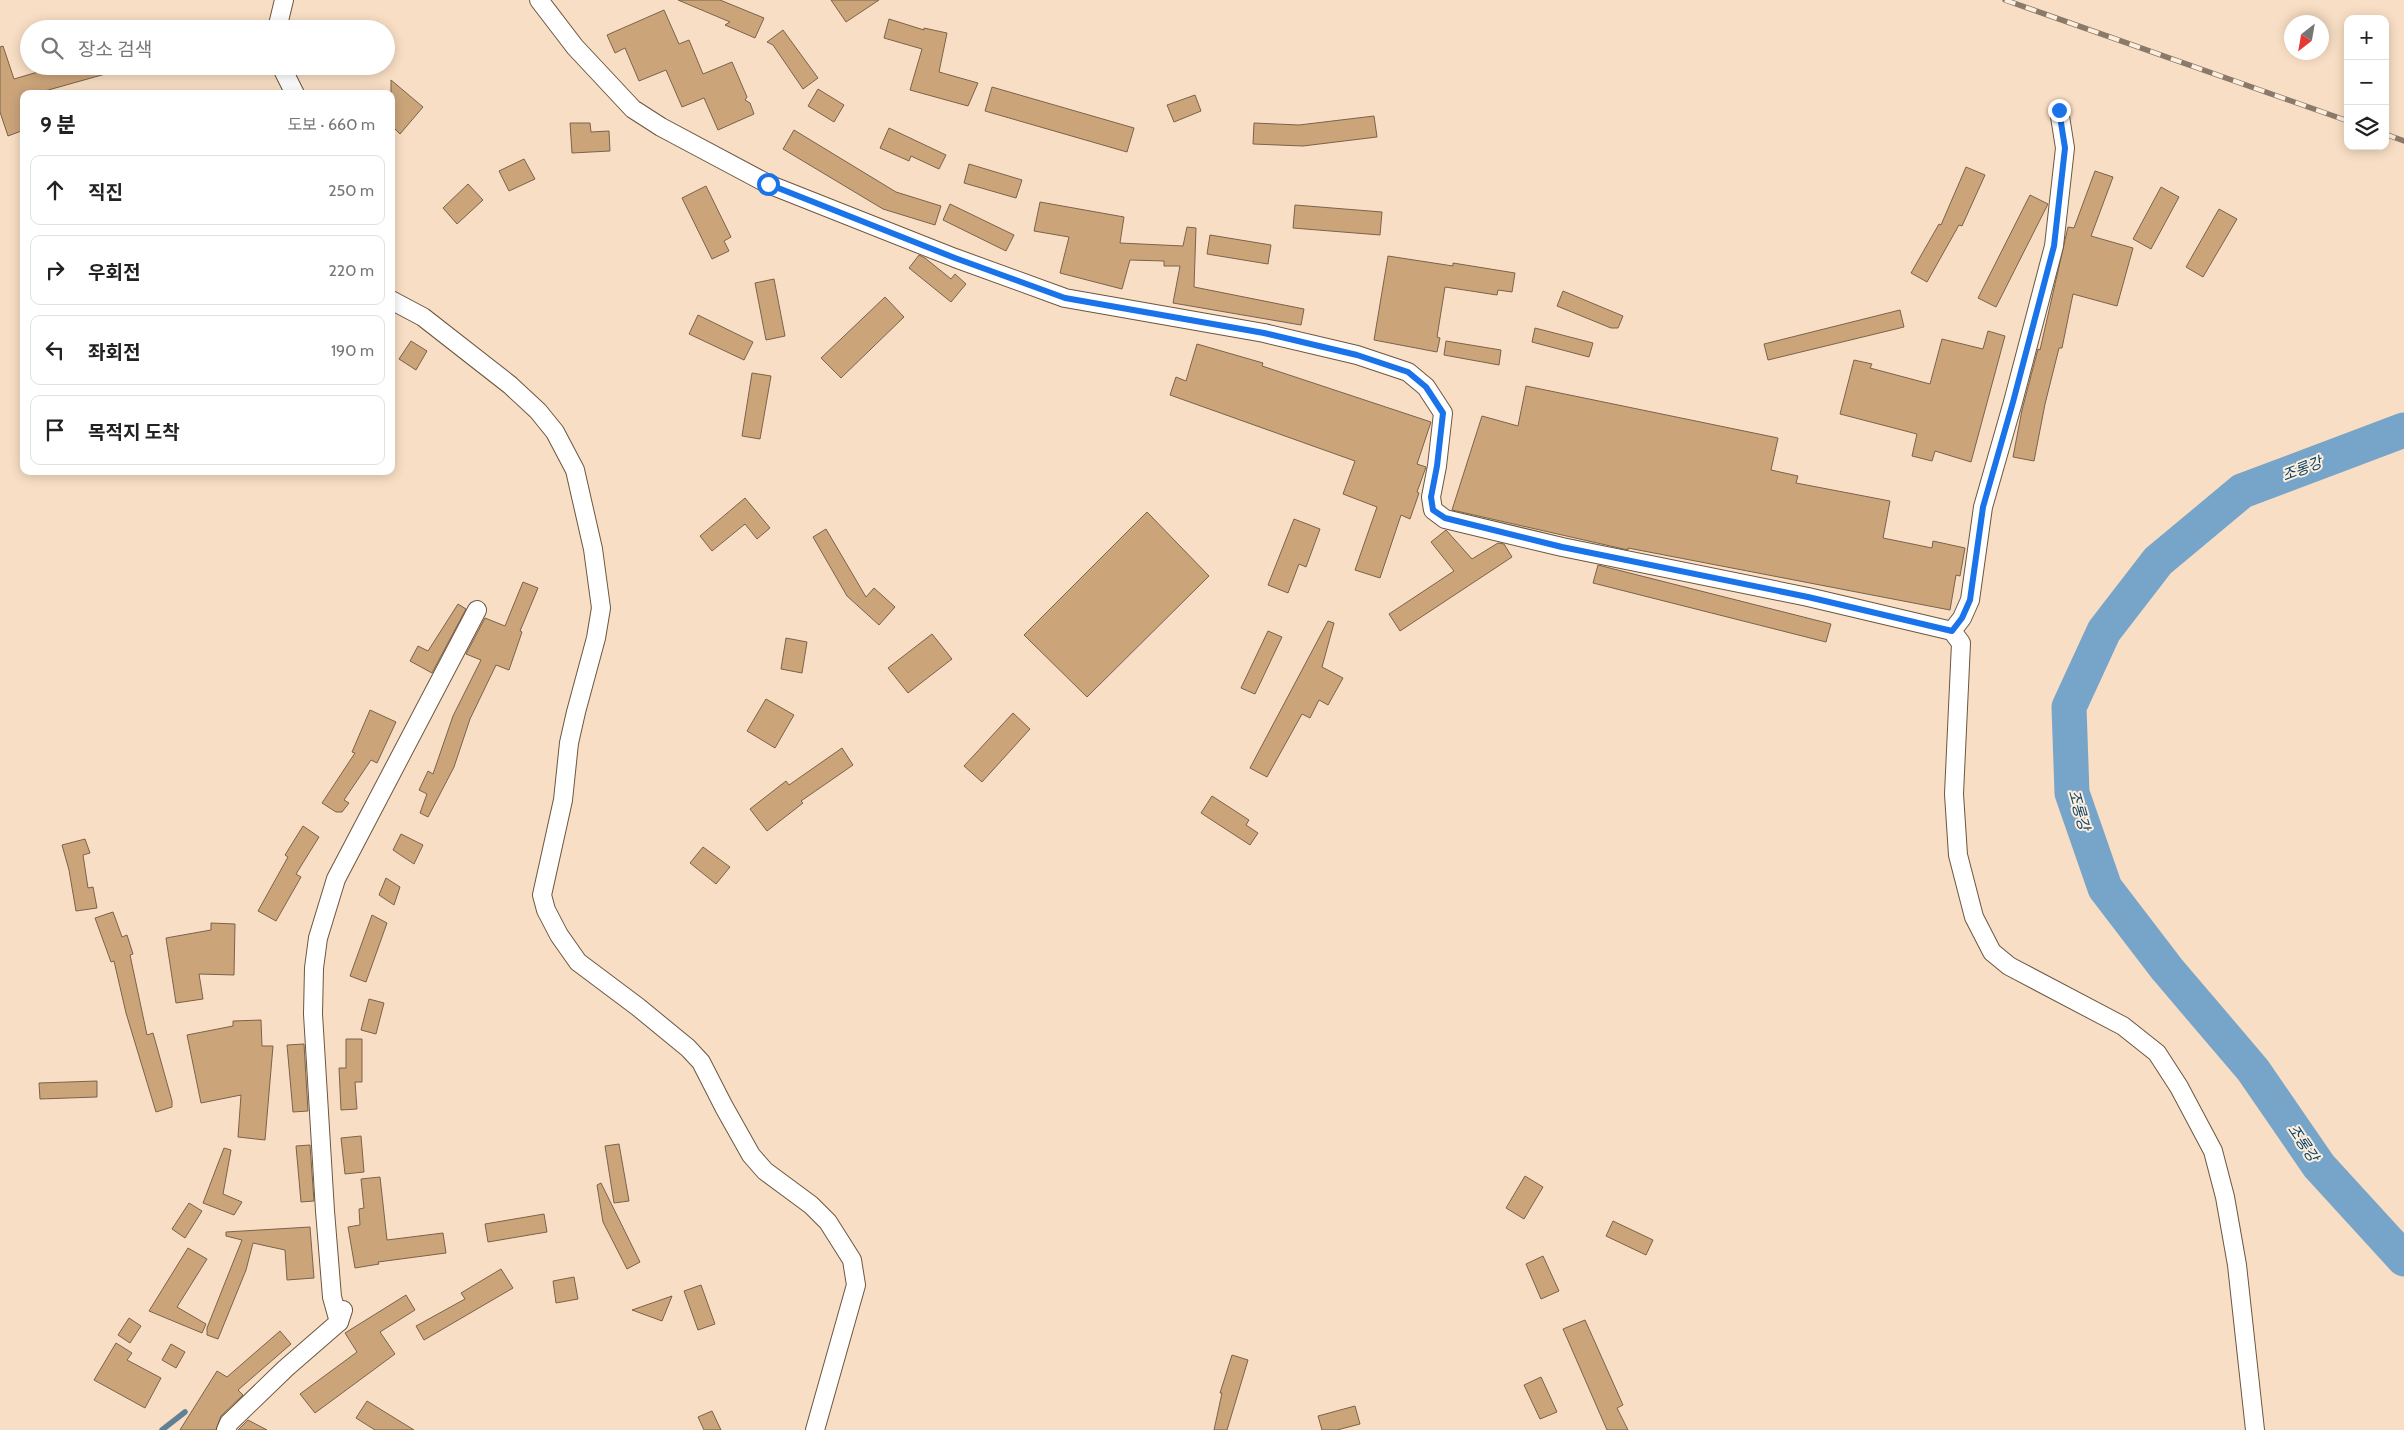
<!DOCTYPE html>
<html lang="ko">
<meta charset="utf-8">
<style>
:root{--surface:#fff;--page:#f2f2f2;--text:#222;--muted:#767676;--line:#e0e0e0}
body{margin:0;font-family:Cabin,"Noto Sans KR",sans-serif;background:var(--page);color:var(--text)}
.controls{position:absolute;right:15px;top:15px;display:grid;overflow:hidden;border-radius:10px;box-shadow:0 2px 12px #0003}
.controls button{width:45px;height:45px;display:grid;place-items:center;padding:0;border:0;border-bottom:1px solid var(--line);background:var(--surface);color:var(--text);font:25px sans-serif}
.compass{position:absolute;left:2284px;top:15px;width:45px;height:45px;border-radius:50%;background:var(--surface);box-shadow:0 2px 12px #0003;rotate:211deg}
.stop{position:absolute;width:15px;height:15px;margin:-11px;border:4px solid #1a73e8;border-radius:50%;background:#fff}
.stop.end{background:#1a73e8;border-color:#fff;box-shadow:0 1px 5px #0008}
.list{margin:0;padding:0;list-style:none}
h2{display:flex;justify-content:space-between;align-items:center;height:65px;margin:0;padding:0 20px;font-size:21px}
h2 small{font-size:16px;font-weight:400;color:var(--muted)}
.list li{display:grid;grid-template-columns:32px 1fr auto;gap:15px;align-items:center;box-sizing:border-box;height:70px;margin:0 10px 10px;padding:0 10px;border:1px solid var(--line);border-radius:10px}
.list b{display:block;font-size:19px;white-space:nowrap}
.list em{font-size:16px;font-style:normal;color:var(--muted)}
.icon{flex:none;width:28px;height:28px;fill:none;stroke:currentColor;stroke-width:2;stroke-linecap:round;stroke-linejoin:round}
.map{position:relative;flex:none;width:2404px;height:1430px;overflow:hidden}
.search{position:absolute;background:var(--surface);box-shadow:0 2px 12px #0003;left:20px;top:20px;width:375px;height:55px;display:flex;align-items:center;gap:12px;box-sizing:border-box;padding:0 18px;border-radius:28px;color:var(--muted);font-size:19px}
.panel{position:absolute;background:var(--surface);box-shadow:0 2px 12px #0003;left:20px;top:90px;width:375px;height:385px;border-radius:10px}
.map>svg:first-child{display:block}
.lines{fill:none;stroke-linecap:round;stroke-linejoin:round}
.stream{stroke:#617f95;stroke-width:5.5}
.river{stroke:#76a5c9;stroke-width:35}
.building{fill:#cba47a;stroke:#7a634b}
.minor-casing{stroke:#6c563f;stroke-width:20}
.minor{stroke:#fff;stroke-width:18}
.rail-casing{stroke:#8b7a69;stroke-width:5.5}
.rail{stroke:#fdeedd;stroke-width:4;stroke-dasharray:11;stroke-linecap:butt}
.route{stroke:#1a73e8;stroke-width:6}
.labels{text-anchor:middle;stroke-width:4;stroke-linejoin:round;paint-order:stroke}
.water-label{font-size:15px;font-style:italic;fill:#094266;stroke:#fdeedd}
</style>
<div class="map">
<svg width="2404" height="1430" viewBox="0 0 2404 1430">
<rect width="100%" height="100%" fill="#f8dec4"/>
<g class="lines">
<polyline class="stream" points="162,1430 185,1412"/>
<polyline class="river" points="2404,430 2242,491 2158,561 2104,631 2069,707 2072,793 2105,888 2167,969 2253,1070 2319,1166 2404,1259"/>
</g>
<g class="building">
<polygon points="678,0 720,0 764,18 755,38 725,25 730,22"/>
<polygon points="831,0 879,0 846,22"/>
<polygon points="664,10 679,44 689,40 703,74 732,62 747,97 745,100 750,103 754,114 718,130 704,98 682,107 666,70 639,81 625,48 615,53 607,35"/>
<polygon points="889,19 924,30 924,28 947,33 939,72 978,83 968,106 910,90 922,49 884,38"/>
<polygon points="783,30 818,78 803,89 773,45 767,42"/>
<polygon points="3,46 14,79 58,66 115,66 116,71 34,94 24,94 24,130 8,136 0,112 0,47"/>
<polygon points="391,80 423,107 400,134 391,125"/>
<polygon points="992,87 1134,128 1127,152 985,111"/>
<polygon points="818,89 844,105 834,122 808,106"/>
<polygon points="1195,95 1201,111 1174,122 1167,105"/>
<polygon points="1374,116 1377,137 1303,146 1253,144 1254,123 1299,125"/>
<polygon points="570,123 590,123 591,132 609,131 610,151 572,153"/>
<polygon points="889,128 946,155 939,169 911,156 909,161 880,148"/>
<polygon points="794,130 896,192 941,206 935,225 883,209 783,149"/>
<polygon points="524,159 535,179 509,191 499,171"/>
<polygon points="969,164 1022,180 1016,198 964,183"/>
<polygon points="1966,167 1985,175 1962,226 1959,225 1927,282 1911,273 1939,224 1941,225"/>
<polygon points="2095,171 2113,177 2091,236 2133,248 2117,306 2073,294 2062,348 2059,348 2045,404 2034,461 2013,457 2022,410 2038,349 2040,350 2068,227 2074,228"/>
<polygon points="468,184 483,200 457,224 443,208"/>
<polygon points="706,186 731,237 724,241 729,251 712,259 682,198"/>
<polygon points="2161,187 2179,197 2151,249 2133,239"/>
<polygon points="2030,195 2048,204 1996,307 1978,298"/>
<polygon points="1040,202 1124,217 1120,243 1183,246 1187,227 1196,228 1194,287 1304,309 1301,325 1173,303 1180,266 1164,266 1164,261 1130,260 1122,289 1060,273 1069,237 1034,231"/>
<polygon points="950,204 1014,235 1006,251 943,220"/>
<polygon points="1295,205 1382,212 1380,235 1293,228"/>
<polygon points="2219,209 2237,219 2203,277 2186,267"/>
<polygon points="1210,235 1271,245 1268,264 1207,254"/>
<polygon points="919,255 925,258 951,279 955,274 966,284 951,302 909,268"/>
<polygon points="1388,256 1453,266 1453,263 1515,273 1512,292 1498,290 1497,295 1445,287 1437,337 1440,338 1437,352 1374,340"/>
<polygon points="774,279 785,336 766,340 755,283"/>
<polygon points="1563,291 1623,316 1618,328 1611,328 1557,306"/>
<polygon points="885,297 904,317 841,378 821,358"/>
<polygon points="1900,310 1904,327 1768,360 1764,344"/>
<polygon points="698,315 753,342 744,360 689,334"/>
<polygon points="1535,328 1593,343 1589,357 1532,342"/>
<polygon points="1988,331 2005,336 1971,462 1935,451 1932,461 1912,456 1917,434 1840,414 1854,360 1872,364 1870,368 1930,384 1942,339 1983,349"/>
<polygon points="411,341 427,351 416,370 399,359"/>
<polygon points="1446,341 1501,350 1499,365 1444,355"/>
<polygon points="1197,344 1263,363 1262,366 1431,422 1417,464 1426,467 1417,492 1419,493 1410,519 1401,515 1380,578 1355,570 1377,507 1343,494 1355,461 1170,395 1176,377 1186,381"/>
<polygon points="752,373 771,376 760,439 742,436"/>
<polygon points="1526,386 1778,438 1771,470 1798,476 1796,483 1890,501 1883,538 1932,548 1933,541 1965,548 1960,576 1956,575 1950,610 1628,548 1628,550 1452,510 1482,416 1518,426"/>
<polygon points="745,498 770,528 757,539 745,524 712,551 700,536"/>
<polygon points="1147,512 1209,576 1087,697 1024,635"/>
<polygon points="1294,519 1320,529 1306,567 1299,564 1288,593 1268,585"/>
<polygon points="826,529 866,597 874,588 895,607 879,625 847,596 813,537"/>
<polygon points="1446,530 1472,559 1498,543 1504,544 1512,557 1400,631 1389,614 1454,571 1431,542"/>
<polygon points="1598,565 1831,624 1826,642 1593,583"/>
<polygon points="523,582 538,588 520,631 522,632 509,670 496,665 470,719 454,767 428,817 420,813 427,794 419,790 428,771 433,774 453,716 481,660 466,654 485,618 505,626"/>
<polygon points="458,604 466,609 432,673 410,661 418,646 428,651"/>
<polygon points="1328,621 1334,623 1322,667 1343,678 1328,705 1319,700 1310,718 1302,714 1267,777 1250,768"/>
<polygon points="1268,631 1282,637 1255,694 1241,688"/>
<polygon points="932,634 952,659 908,693 888,668"/>
<polygon points="786,638 807,642 802,673 781,669"/>
<polygon points="766,699 794,715 775,748 747,731"/>
<polygon points="370,710 396,722 377,763 371,760 344,800 349,803 342,812 336,812 322,803 355,753 352,752"/>
<polygon points="1013,713 1030,729 982,782 964,766"/>
<polygon points="842,748 853,765 801,801 803,803 767,831 750,809 786,781 789,785"/>
<polygon points="1212,796 1249,820 1246,825 1258,833 1250,845 1201,813"/>
<polygon points="303,826 319,837 296,874 301,877 276,921 258,911 288,857 285,855"/>
<polygon points="401,834 423,845 414,864 393,850"/>
<polygon points="85,839 90,853 83,855 88,888 93,887 97,908 76,911 69,870 62,845"/>
<polygon points="703,847 730,867 716,884 690,863"/>
<polygon points="386,878 400,887 394,905 379,895"/>
<polygon points="113,912 122,937 127,935 133,954 130,955 147,1035 153,1033 172,1101 172,1107 156,1112 126,1013 114,961 111,962 95,918"/>
<polygon points="372,915 387,923 366,982 350,976"/>
<polygon points="211,923 235,924 234,975 199,974 203,999 176,1003 166,938 211,930"/>
<polygon points="369,999 384,1003 376,1034 361,1030"/>
<polygon points="261,1020 262,1046 273,1046 265,1140 238,1137 241,1095 201,1103 187,1035 233,1026 233,1021"/>
<polygon points="346,1039 362,1039 362,1082 355,1082 357,1109 341,1110 339,1068 346,1068"/>
<polygon points="304,1044 308,1111 293,1112 287,1045"/>
<polygon points="97,1081 97,1097 40,1099 39,1083"/>
<polygon points="361,1136 364,1172 345,1174 341,1138"/>
<polygon points="619,1144 629,1201 614,1203 605,1146"/>
<polygon points="310,1145 314,1201 301,1202 296,1146"/>
<polygon points="224,1148 231,1150 223,1194 242,1202 234,1215 203,1203"/>
<polygon points="1525,1176 1543,1187 1524,1219 1506,1208"/>
<polygon points="380,1177 387,1240 443,1233 446,1253 378,1262 379,1264 355,1268 348,1227 360,1225 359,1209 364,1208 361,1179"/>
<polygon points="601,1183 640,1262 627,1269 603,1222 597,1185"/>
<polygon points="189,1203 202,1211 185,1238 172,1229"/>
<polygon points="544,1214 547,1232 488,1242 485,1224"/>
<polygon points="1613,1221 1653,1240 1646,1255 1606,1236"/>
<polygon points="310,1227 314,1278 287,1280 285,1250 253,1243 246,1270 218,1339 207,1335 207,1328 242,1240 226,1236 226,1232"/>
<polygon points="188,1248 207,1259 177,1307 206,1324 202,1333 149,1311"/>
<polygon points="1543,1256 1559,1291 1541,1299 1526,1264"/>
<polygon points="501,1269 513,1288 424,1340 416,1326 465,1299 461,1293"/>
<polygon points="574,1277 578,1299 556,1303 553,1281"/>
<polygon points="701,1285 715,1324 698,1330 684,1291"/>
<polygon points="406,1295 415,1310 380,1332 395,1354 315,1413 300,1394 357,1352 345,1333"/>
<polygon points="672,1296 662,1321 632,1310"/>
<polygon points="129,1318 141,1326 130,1343 118,1335"/>
<polygon points="1585,1320 1623,1405 1617,1408 1628,1430 1607,1430 1563,1329"/>
<polygon points="280,1331 291,1344 238,1390 243,1395 221,1416 216,1430 180,1430 217,1371 227,1377"/>
<polygon points="116,1343 132,1353 127,1360 161,1378 145,1408 94,1380"/>
<polygon points="171,1344 185,1352 176,1368 162,1360"/>
<polygon points="1232,1355 1248,1360 1227,1430 1214,1430 1222,1393 1220,1393"/>
<polygon points="1541,1377 1557,1412 1540,1419 1524,1385"/>
<polygon points="367,1401 414,1430 375,1430 356,1418"/>
<polygon points="1355,1406 1360,1424 1337,1430 1322,1430 1318,1416"/>
<polygon points="712,1411 721,1430 704,1430 698,1417"/>
<polygon points="248,1420 267,1430 238,1430"/>
</g>
<g class="lines">
<g class="minor-casing">
<g id="minor">
<polyline points="539,0 575,47 633,109 661,127 768,184 955,258 1065,298 1264,333 1357,355 1408,372 1426,387 1443,413 1437,466 1431,497 1433,510 1445,519 1562,547 1808,597 1952,631 1961,643 1954,794 1958,855 1974,917 1992,952 2009,966 2123,1026 2157,1053 2179,1087 2213,1151 2225,1197 2237,1265 2255,1430"/>
<polyline points="277,29 284,0"/>
<polyline points="281,66 295,94"/>
<polyline points="391,300 423,317 510,385 538,411 555,432 575,470 593,549 601,608 596,638 576,712 569,743 563,800 542,895 546,910 559,935 578,962 638,1007 688,1048 701,1062 724,1107 751,1155 765,1171 811,1205 828,1222 852,1260 856,1285 815,1430"/>
<polyline points="1952,631 1962,618 1970,600 1983,507 2013,402 2054,246 2065,148 2059,110"/>
<polyline points="339,1322 332,1297 325,1211 313,1014 314,968 318,938 336,879 477,610"/>
<polyline points="226,1430 229,1423 286,1368 339,1322 343,1310"/>
</g>
</g>
<use href="#minor" class="minor"/>
<g class="rail-casing">
<g id="rail">
<polyline points="2005,0 2348,121"/>
<polyline points="2385,134 2404,141"/>
</g>
</g>
<use href="#rail" class="rail"/>
</g>
<g class="lines">
<polyline class="route" points="768,184 955,258 1065,298 1264,333 1357,355 1408,372 1426,387 1443,413 1437,466 1431,497 1433,510 1445,518 1562,547 1808,597 1952,631 1962,618 1970,600 1983,507 2013,402 2054,246 2065,148 2059,110"/>
</g>
<g class="labels">
<g class="water-label">
<text transform="translate(2302 469) rotate(-21)" y="5">조롱강</text>
<text transform="translate(2079 810) rotate(74)" y="5">조롱강</text>
<text transform="translate(2303 1143) rotate(56)" y="5">조롱강</text>
</g>
</g>
</svg>
<div class="controls">
<button>+</button>
<button>−</button>
<button><svg class="icon" aria-label="layers" viewBox="0 0 24 24"><path d="M12 4l9 5-9 5-9-5zM3 14l9 5 9-5"/></svg></button>
</div>
<svg class="compass" viewBox="-18 -18 36 36"><path d="M0-13l5 13h-10z" fill="#e53935"/><path d="M0 13l5-13h-10z" fill="#767676"/></svg>
<div class="stop" style="left:768px;top:184px"></div>
<div class="stop end" style="left:2059px;top:110px"></div>
<div class="search"><svg class="icon" aria-label="search" viewBox="0 0 24 24"><circle cx="10" cy="10" r="6"/><path d="M15 15l6 6"/></svg>장소 검색</div>
<section class="panel">
<h2>9 분<small>도보 · 660 m</small></h2>
<ul class="list">
<li><svg class="icon" aria-label="ahead" viewBox="0 0 24 24"><path d="M12 20V5M6 11l6-6 6 6"/></svg><div><b>직진</b></div><em>250 m</em></li>
<li><svg class="icon" aria-label="right" viewBox="0 0 24 24"><path d="M7 20v-9h11M14 6l5 5-5 5"/></svg><div><b>우회전</b></div><em>220 m</em></li>
<li><svg class="icon" aria-label="left" viewBox="0 0 24 24"><path d="M17 20v-9H6M10 6l-5 5 5 5"/></svg><div><b>좌회전</b></div><em>190 m</em></li>
<li><svg class="icon" aria-label="arrive" viewBox="0 0 24 24"><path d="M6 21V4h12l-3 4 3 4H6"/></svg><div><b>목적지 도착</b></div></li>
</ul>
</section>
</div>
